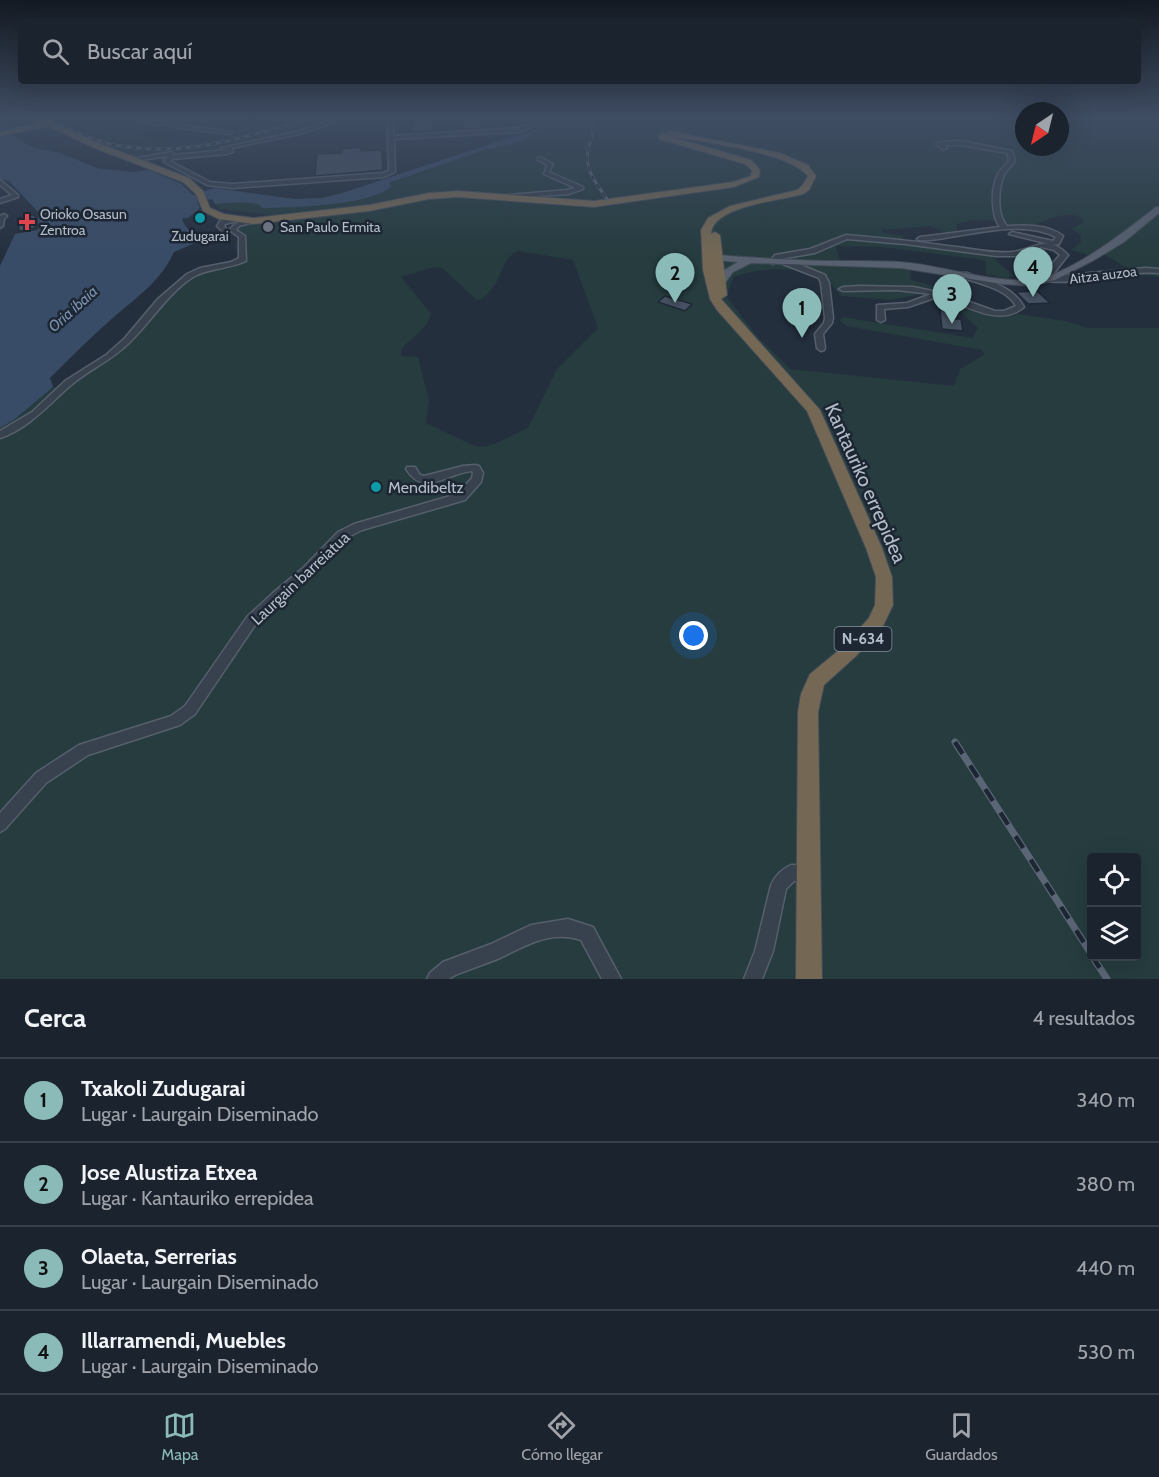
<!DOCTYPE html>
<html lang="es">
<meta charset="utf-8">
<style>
:root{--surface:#1b232e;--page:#242b36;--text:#f1f3f6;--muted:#a0a4aa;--line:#39404a;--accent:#8bbbb9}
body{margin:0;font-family:Cabin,sans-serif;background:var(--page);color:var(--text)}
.controls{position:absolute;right:18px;bottom:18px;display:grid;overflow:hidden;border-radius:6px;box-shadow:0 6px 24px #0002}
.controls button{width:54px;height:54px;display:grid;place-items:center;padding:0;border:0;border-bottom:2px solid var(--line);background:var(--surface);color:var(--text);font:30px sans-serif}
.compass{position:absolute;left:1015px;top:102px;width:54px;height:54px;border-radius:50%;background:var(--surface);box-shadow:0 6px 24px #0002;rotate:215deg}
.you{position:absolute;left:694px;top:636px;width:21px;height:21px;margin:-15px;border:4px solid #fff;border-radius:50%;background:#1a73e8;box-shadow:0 0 0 9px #1a73e833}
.badge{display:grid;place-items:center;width:39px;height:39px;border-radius:50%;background:var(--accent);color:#111;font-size:20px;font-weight:700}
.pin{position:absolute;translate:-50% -50px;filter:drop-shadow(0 2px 3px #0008)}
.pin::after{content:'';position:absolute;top:32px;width:21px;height:18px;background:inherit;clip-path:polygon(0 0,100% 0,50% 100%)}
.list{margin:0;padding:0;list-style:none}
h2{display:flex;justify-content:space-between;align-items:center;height:78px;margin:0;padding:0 24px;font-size:26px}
h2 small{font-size:20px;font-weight:400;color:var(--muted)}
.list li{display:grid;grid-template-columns:39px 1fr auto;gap:18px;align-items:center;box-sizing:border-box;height:84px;padding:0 24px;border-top:2px solid var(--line)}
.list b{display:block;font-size:22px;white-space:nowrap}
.list p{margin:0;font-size:20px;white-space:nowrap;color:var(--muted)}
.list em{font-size:20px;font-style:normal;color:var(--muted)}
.icon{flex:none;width:33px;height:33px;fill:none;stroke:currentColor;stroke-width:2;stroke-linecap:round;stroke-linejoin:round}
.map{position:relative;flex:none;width:1159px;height:979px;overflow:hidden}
.search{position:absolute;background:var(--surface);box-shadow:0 6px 24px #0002;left:18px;right:18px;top:18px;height:66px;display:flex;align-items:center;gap:15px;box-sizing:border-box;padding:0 21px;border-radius:6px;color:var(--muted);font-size:22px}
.sheet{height:414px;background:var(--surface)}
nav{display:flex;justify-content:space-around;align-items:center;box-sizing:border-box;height:84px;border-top:2px solid var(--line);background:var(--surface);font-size:16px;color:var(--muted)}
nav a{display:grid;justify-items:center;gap:3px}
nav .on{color:var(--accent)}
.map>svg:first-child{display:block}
.green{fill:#263c3f;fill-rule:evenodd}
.water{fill:#394c67}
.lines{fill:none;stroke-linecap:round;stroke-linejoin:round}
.stream{stroke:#394c67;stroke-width:1.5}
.building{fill:#455162;stroke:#1f2835;stroke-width:1.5}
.minor-casing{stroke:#565f6c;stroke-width:3}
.major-casing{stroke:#414a57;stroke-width:2}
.highway-casing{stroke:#434c59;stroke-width:2}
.minor{fill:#38414e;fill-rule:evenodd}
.major{fill:#56606e;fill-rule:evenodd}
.highway{fill:#746855;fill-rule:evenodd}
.rail-far1-casing{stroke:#5a6575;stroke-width:3}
.rail-casing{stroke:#5a6575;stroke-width:7}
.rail-far1{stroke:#1d2633;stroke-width:1.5;stroke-dasharray:5;stroke-linecap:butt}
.rail{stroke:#1d2633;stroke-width:4.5;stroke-dasharray:14;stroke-linecap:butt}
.culture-dot{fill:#0f9aa8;stroke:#1d2633;stroke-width:2}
.health-dot{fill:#e0444e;stroke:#1d2633;stroke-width:2}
.worship-dot{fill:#6b7280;stroke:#1d2633;stroke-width:2}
.labels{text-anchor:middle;stroke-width:5;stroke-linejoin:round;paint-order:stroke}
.far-poi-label{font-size:14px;fill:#b4bcc9;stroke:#1d2633;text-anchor:start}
.far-street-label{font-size:14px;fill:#b4bcc9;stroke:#1d2633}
.far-water-label{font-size:15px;font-style:italic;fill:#7c92b1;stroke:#1d2633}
.shield{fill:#1d2633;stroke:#878f9c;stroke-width:1.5}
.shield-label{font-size:15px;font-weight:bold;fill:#b4bcc9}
.poi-label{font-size:16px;fill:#b4bcc9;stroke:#1d2633;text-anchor:start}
.street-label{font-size:16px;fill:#b4bcc9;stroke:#1d2633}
.near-street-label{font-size:20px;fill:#b4bcc9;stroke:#1d2633}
</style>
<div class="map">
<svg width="1159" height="979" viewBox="0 0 1159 979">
<rect width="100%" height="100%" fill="#242f3e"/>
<g class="green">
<path d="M61,117H91L90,119L108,124L129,123L147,129L141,136C162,141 200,144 221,137C234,133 245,124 258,119L252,117H350L294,135L198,152L138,157L99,142L98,134Z"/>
<path d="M545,117H1024V147H1060V117H1159V277L1137,274L1105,255H1088L1071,250L1081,242L1080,234L1071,229L1084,222C1074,206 1045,221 1032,226C1020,230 1005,227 995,222C984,218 968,221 957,224V232L949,235L931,226L882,230L883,233L905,236L900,243L992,257L1014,276L1006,278L986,274L985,261L977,259L881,247L836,246L839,257L847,266L910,268L911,280L946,289L964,297L956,301L926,293L891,300L841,296C837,291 831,282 825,279C800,266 760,267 734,277L726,296L757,336L790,369L954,386L960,369L984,355L982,350L847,326L840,321L842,317L972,338L978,328L954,306H963L978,312L999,315L1017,314L1066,321L1087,328H1159V979H0V428L15,419L53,387H57L108,355L155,299L192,271L224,265L239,259L235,246L238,238L233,235L235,228L242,224L282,216L219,209L211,199L197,202L200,208L188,218L182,219L188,230L163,210C179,206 197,198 213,198C276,195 329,216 391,188L389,184L482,151L523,141L535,132L564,123L536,129L546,120ZM519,251L573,260L598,328L557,369L528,428C514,434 498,444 484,447C473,448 439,428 426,423L429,400L418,357L401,356V350C411,337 426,331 431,314L401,277L434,267L442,268L477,300L482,299C487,294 492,289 496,283C502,272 506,254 519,251ZM1092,858H1136V956H1092Z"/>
</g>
<path class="water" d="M0,117H7L4,120L13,127L14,137L32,147L60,153L97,168L133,172L149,170L182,184L193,195L214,188L295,199L321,198L339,194L536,129L566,122L535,132L523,141L482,151L389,183L392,186C370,206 295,207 265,208C258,208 263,206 257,204C247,201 225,203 215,204L212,199L197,202L200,208L188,218H182C184,230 195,234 205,239L174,252C160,282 138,296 114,317C92,336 71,357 50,378L53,387L15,419L0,428V266L15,234L38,230V212L9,181L0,179Z"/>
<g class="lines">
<polyline class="stream" points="563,123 606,117"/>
</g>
<g class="building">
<polygon points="412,117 431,117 433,131 413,132"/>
<polygon points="462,117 479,117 482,128 465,129"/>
<polygon points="361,147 361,151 382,150 383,170 315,176 317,154 342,153 342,149"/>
<polygon points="35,215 35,228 19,231 18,218"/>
<polygon points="1037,291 1050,303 1028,304 1016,292"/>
<polygon points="665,296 692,304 685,311 658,302"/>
<polygon points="940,310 952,312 953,319 961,319 963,331 942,329"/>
</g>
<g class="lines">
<g class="minor-casing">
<g id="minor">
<polygon points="125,117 161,122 196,117 175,124 232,132 229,134 173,127 175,124 152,125"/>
<polygon points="340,117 349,117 300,134 232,148 233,152 227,154 173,159 170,161 210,182 232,184 383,173 389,171 387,117 393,117 393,136 517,128 537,122 540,117 545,117 541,124 518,132 394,139 395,172 384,177 232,188 207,185 164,162 164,160 169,156 134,161 131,159 172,152 174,155 227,150 221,148 297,132"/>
<path d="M961,141L1012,151L1015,161C1011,166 1005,172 1003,177C998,192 997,215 1007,226C1026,225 1048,224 1063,236L1059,244L1053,245L1009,234L1012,232L1053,241L1056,237C1025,221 983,232 950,237C939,239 928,241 918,240L917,239L920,237L1000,227C991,216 991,189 997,176C999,171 1005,165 1009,161L1007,153L961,145H944L947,148L944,150L936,144L939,142Z"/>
<polygon points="540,157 553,164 549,172 583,187 583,189 568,194 507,198 506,197 509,195 567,190 575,188 544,174 547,165 538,160 538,158"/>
<polygon points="0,180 18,195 18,197 0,203 0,199 12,195 0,185"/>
<polygon points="4,214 7,216 4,219 3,226 0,228 0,216"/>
<polygon points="238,217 240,218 240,220 225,224 224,226 228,231 227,232 223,232 217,226 220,221"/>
<path d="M248,220L250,221V223L239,226L236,230L245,236L246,261C229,269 209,268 193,277C167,294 151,322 129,343C111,361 88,370 70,386C48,405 28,429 0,438V431L32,412L65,381L106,355L125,338L158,299L187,274L200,268L231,262L239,258V237L229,230L235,224Z"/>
<path d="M846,235C880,238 914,241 948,246C969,248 991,254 1012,252C1035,250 1046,232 1068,255L1054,273L1046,277L1145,268L1159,269V273C1145,272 1131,273 1116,275C1093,278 1069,284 1045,281V278L1031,285L1027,283L1028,281L1048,269L1060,255L1054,250L1041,247L1015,256H996L905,244L847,239L815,253L780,259L773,264L769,262L775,255L810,249Z"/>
<polygon points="783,260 789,260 825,275 829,283 833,318 832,323 823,334 825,348 824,350 821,351 817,348 815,334 824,323 825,318 821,283 819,278 783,264"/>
<path d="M961,273H967C988,282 1012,285 1024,307C999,328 966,305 940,296L908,307L884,309L885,320L881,322L877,320V305L907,303L931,294L897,290L843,291L839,289L843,287L860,286L913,287L947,294L995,311H1004L1016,306C1006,288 979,284 961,277Z"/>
<path d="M475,465L479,466L483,473L481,482L465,500L362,530L346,538L310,575L282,598L255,625L195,714L180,725L88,755L46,783L5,829L0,832V813L36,773L79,745L171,716L185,706L247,617L274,592L302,569L338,532L354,524L457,494L472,478L473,473L472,471C447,473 424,498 406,469L407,467H415L420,475L424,476L463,466Z"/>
<path d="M791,865H810L816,867L818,873L816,879L810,881H794L786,889L773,951L762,979H744L755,951L771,885C775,876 782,869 791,865Z"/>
<path d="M568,919L593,927L621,979H602L581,940C550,930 527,945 500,958C485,964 470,969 455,975L449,979H427L430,973L443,962L491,944L531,925Z"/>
</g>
</g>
<g class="major-casing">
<path id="major" d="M1156,207H1159V213L1124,242L1094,260L1055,280L1031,286L1002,284L901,268L751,263L733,272L722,287L714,285L723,271L738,262L714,260V256L717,255C744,257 772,259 799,260C833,262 866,260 900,262C941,265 990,283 1031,280C1068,277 1127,230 1156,207Z"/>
</g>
<g class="highway-casing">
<path id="highway" d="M35,118L54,122L98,143L189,178L203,191L210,208L224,214L253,218L369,205L429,193L458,191L594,201L733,182L751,176L752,170L745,164L659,139V135L669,131L780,153L808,165L816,176L809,190L803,194C781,201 713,205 711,234L715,232L720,235L727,295L721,299L820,410L882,548L892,577L893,605L882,628L856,656L824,685L818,712L822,979H796L798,712L801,694L810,674L844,646L869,618L875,605L876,577L866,548L807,411L717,310L710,299L703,270L701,230L708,218L730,206L797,190L802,186L808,176C789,152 702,142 670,136H669L751,160L760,170L759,177L734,187L594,207L458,197L429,199L369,211L253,224L219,219L203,211L196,194L183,182L92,147L49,126L0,136V132L38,123L31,120Z"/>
</g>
<use href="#minor" class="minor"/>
<use href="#major" class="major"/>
<use href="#highway" class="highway"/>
<g class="rail-far1-casing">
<g id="rail-far1">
<path d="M47,117C67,127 88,139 110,144C179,159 247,138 312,117"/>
<path d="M592,117C595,129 591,139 588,150C584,170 597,184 607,199"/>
</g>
</g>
<g class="rail-casing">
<g id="rail">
<polyline points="955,742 1092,955"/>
<polyline points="1092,956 1107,979"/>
</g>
</g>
<use href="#rail-far1" class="rail-far1"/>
<use href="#rail" class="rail"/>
</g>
<linearGradient id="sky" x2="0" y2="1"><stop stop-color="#141a22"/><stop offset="0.46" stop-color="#3f4d63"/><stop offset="1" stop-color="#3f4d63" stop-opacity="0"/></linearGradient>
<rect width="1159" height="255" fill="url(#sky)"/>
<g class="culture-dot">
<circle cx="200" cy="218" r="6"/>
<circle cx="376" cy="487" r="6"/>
</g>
<path class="health-dot" d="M24 213h6v6h6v6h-6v6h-6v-6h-6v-6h6z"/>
<circle class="worship-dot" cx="268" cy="227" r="6"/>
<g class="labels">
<g class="far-poi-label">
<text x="40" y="219">Orioko Osasun<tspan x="40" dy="16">Zentroa</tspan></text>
<text x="280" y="232">San Paulo Ermita</text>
<text x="200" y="241" text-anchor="middle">Zudugarai</text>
</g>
<g class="far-street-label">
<text transform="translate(1103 275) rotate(-7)" y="5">Aitza auzoa</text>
</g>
<g class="far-water-label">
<text transform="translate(73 309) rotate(-42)" y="5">Oria ibaia</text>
</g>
<rect class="shield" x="834.5" y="627" width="57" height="24" rx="4.5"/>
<g class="shield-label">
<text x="863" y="644">N-634</text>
</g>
<g class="poi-label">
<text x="388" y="493">Mendibeltz</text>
</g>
<g class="street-label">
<text transform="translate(300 578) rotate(-43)" y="6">Laurgain barreiatua</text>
</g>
<g class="near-street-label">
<text transform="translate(866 483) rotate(66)" y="7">Kantauriko errepidea</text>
</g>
</g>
</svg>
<div class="controls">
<button><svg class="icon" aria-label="locate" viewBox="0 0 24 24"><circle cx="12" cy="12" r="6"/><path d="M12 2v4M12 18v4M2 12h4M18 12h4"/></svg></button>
<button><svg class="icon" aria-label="layers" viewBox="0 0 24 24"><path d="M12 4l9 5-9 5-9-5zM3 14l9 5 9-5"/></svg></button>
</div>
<svg class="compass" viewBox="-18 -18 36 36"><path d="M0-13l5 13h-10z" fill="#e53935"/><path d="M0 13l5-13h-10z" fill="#a0a4aa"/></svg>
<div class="you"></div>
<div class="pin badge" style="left:802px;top:338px">1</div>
<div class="pin badge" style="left:675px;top:303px">2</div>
<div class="pin badge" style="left:952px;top:324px">3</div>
<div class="pin badge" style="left:1033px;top:297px">4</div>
<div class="search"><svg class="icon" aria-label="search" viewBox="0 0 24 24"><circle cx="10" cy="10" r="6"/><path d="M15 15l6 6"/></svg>Buscar aquí</div>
</div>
<section class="sheet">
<h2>Cerca<small>4 resultados</small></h2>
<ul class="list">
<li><span class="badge">1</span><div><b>Txakoli Zudugarai</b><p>Lugar · Laurgain Diseminado</p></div><em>340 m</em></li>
<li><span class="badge">2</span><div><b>Jose Alustiza Etxea</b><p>Lugar · Kantauriko errepidea</p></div><em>380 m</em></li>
<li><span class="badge">3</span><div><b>Olaeta, Serrerias</b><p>Lugar · Laurgain Diseminado</p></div><em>440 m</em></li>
<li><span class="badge">4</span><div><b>Illarramendi, Muebles</b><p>Lugar · Laurgain Diseminado</p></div><em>530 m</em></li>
</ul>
</section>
<nav>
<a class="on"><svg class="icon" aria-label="map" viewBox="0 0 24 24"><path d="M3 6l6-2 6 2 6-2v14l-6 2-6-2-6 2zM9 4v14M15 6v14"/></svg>Mapa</a>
<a><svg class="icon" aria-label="directions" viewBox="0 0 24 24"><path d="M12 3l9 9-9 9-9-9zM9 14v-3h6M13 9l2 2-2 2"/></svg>Cómo llegar</a>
<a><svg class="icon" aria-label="saved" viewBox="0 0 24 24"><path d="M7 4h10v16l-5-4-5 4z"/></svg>Guardados</a>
</nav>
